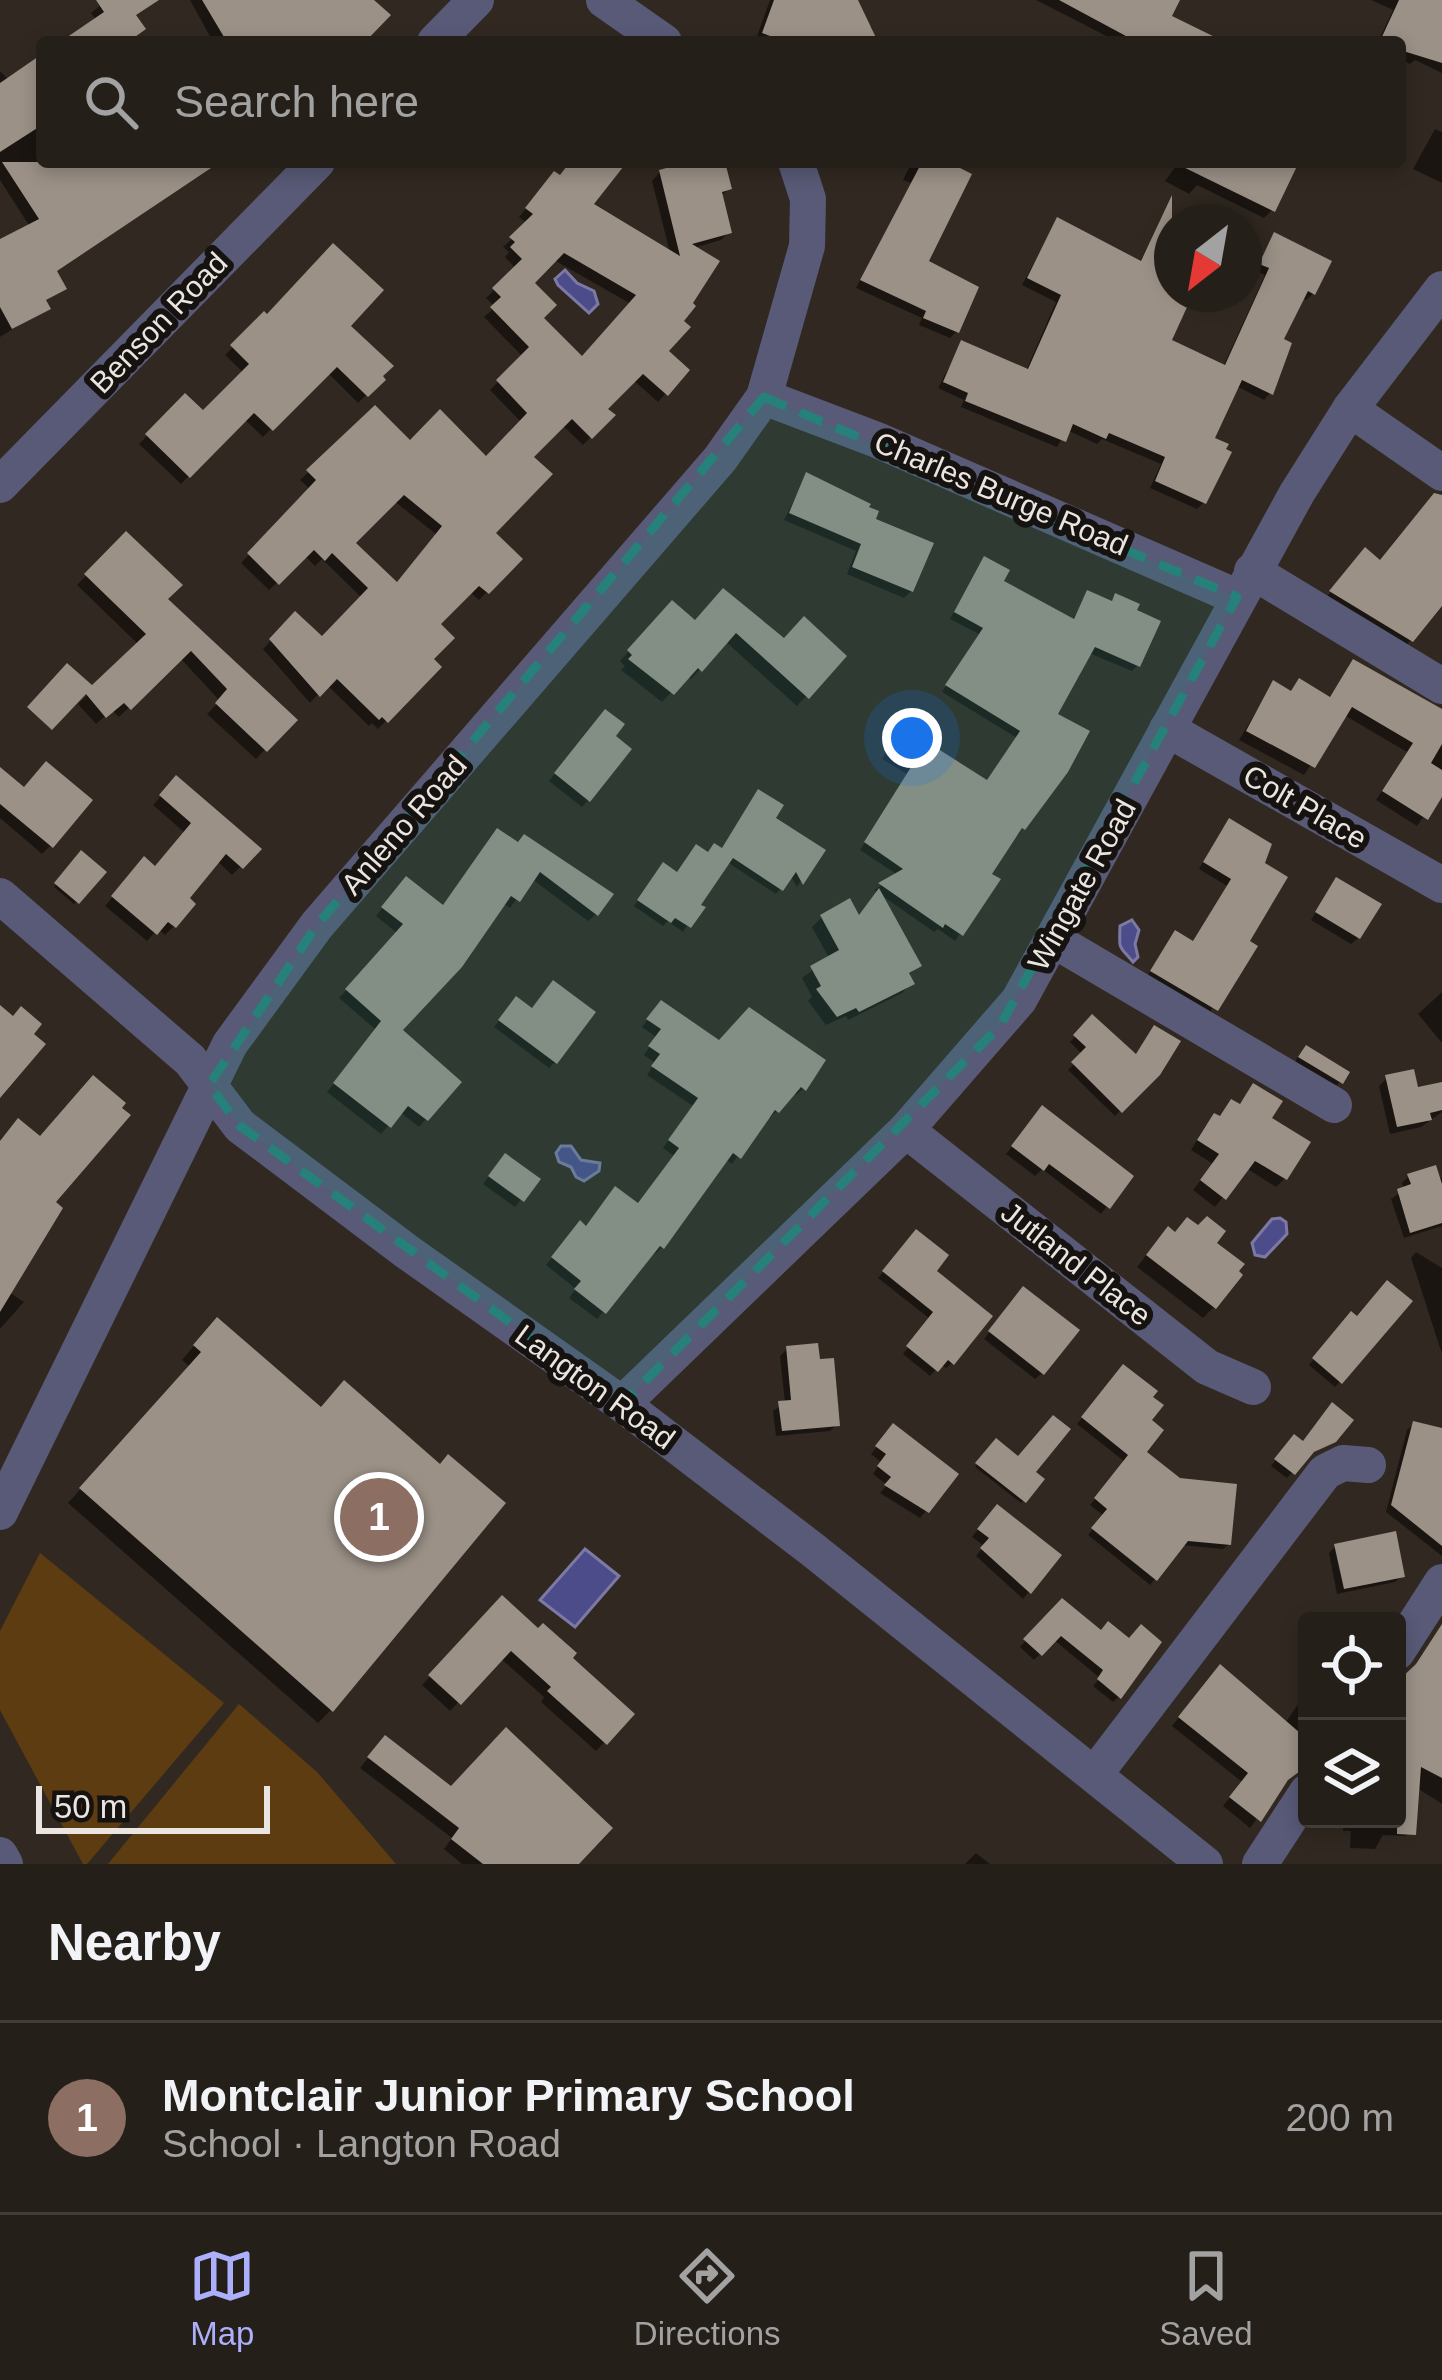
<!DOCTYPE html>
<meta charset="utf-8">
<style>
:root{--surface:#251f19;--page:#2d2722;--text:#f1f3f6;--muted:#a3a2a2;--line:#423d38;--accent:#acaffb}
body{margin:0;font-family:Arial,sans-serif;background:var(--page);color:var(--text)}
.controls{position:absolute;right:36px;bottom:36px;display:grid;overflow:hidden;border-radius:12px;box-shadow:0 6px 18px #0003}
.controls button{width:108px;height:108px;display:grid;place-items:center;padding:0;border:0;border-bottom:3px solid var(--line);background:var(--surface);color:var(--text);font:60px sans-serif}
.compass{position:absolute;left:1154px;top:204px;width:108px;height:108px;border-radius:50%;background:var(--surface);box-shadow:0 6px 18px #0003;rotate:211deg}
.scale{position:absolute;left:36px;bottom:30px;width:234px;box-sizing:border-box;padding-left:12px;border:6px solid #eae5e0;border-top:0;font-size:33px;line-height:42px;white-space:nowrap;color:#eae5e0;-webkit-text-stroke:9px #16120f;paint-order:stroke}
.you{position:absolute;left:912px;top:738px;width:42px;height:42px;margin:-30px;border:9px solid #fff;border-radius:50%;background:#1a73e8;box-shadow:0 0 0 18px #1a73e833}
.badge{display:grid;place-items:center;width:78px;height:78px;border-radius:50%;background:var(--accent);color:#fff;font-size:39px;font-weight:700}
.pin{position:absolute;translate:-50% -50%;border:6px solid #fff;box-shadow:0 3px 12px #0006}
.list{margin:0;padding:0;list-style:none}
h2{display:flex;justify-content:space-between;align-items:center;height:156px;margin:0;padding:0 48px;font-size:51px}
h2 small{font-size:39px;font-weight:400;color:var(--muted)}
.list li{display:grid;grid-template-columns:78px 1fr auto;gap:36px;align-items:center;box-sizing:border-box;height:192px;padding:0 48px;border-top:3px solid var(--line)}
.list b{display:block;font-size:45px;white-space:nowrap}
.list p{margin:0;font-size:39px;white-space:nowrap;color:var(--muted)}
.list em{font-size:39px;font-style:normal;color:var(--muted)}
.icon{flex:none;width:66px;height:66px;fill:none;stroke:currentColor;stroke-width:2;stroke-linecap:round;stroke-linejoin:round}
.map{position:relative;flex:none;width:1442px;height:1864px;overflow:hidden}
.search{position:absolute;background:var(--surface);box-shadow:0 6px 18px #0003;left:36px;right:36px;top:36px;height:132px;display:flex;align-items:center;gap:30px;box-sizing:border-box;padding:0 42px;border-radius:12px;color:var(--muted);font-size:45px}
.sheet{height:348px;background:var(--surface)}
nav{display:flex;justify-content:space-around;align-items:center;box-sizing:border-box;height:168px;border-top:3px solid var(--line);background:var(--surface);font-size:33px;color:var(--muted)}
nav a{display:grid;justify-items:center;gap:6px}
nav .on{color:var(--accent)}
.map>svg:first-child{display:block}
.green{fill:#5e3c12}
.water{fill:#4d4c8b;stroke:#7c7aa4;stroke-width:3}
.shadow{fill:#0007;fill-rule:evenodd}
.building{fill:#9b9187;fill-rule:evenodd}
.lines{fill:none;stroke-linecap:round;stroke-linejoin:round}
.minor{stroke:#595a77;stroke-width:36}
.marked{fill:#258179;fill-opacity:0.2;stroke:#258179;stroke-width:9;stroke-dasharray:24 15;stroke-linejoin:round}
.labels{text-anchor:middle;stroke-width:12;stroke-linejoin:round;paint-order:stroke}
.street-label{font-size:30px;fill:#eae5e0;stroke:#16120f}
</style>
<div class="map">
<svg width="1442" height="1864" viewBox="0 0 1442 1864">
<rect width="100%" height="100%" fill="#312921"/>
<g class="green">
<polygon points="40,1553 224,1703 87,1864 83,1864 0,1710 0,1631"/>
<polygon points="239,1704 317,1772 396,1864 108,1864"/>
</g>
<g class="water">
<polygon points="565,270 577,283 594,291 598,304 589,313 558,285 555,279"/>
<path d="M1132,920L1139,930L1135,944L1138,957L1133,962C1119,945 1119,952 1120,926Z"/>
<polygon points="561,1146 571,1146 581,1160 600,1163 599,1171 584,1181 576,1177 571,1167 559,1162 556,1153"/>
<polygon points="1280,1218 1286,1222 1287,1234 1265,1257 1255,1255 1252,1243 1272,1219"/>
<polygon points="585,1549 619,1576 575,1627 540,1600"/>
</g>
<g class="shadow">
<polygon points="107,0 133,0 122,42 65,42 97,21 91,13"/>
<polygon points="190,0 372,0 363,42 213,42"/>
<polygon points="770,0 854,0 875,42 755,42"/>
<polygon points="1036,0 1177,0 1168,18 1218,42 1118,42"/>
<polygon points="1371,0 1442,0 1442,73 1415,60 1410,64 1400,59 1400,42 1378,42 1393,10"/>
<polygon points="42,58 42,162 187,162 196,175 55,272 63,288 44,302 47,308 0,337 0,243 30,227 0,180 0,71 9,80"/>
<polygon points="1435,129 1442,132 1442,183 1413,169"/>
<path d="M572,162H624L590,204L670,253L652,181L660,172L700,162H721L729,188L720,197L729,232L721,240L693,248L665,352L686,370L658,402L633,380L604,409L611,416L583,445L562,425L530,457L492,533L519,559L479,600L469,591L436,624L430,660L438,667L378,729L372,723L369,726L327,685L310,703L263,649L295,615L322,640L362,598L322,559L315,566L305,556L269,590L241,563L311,490L300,480L375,410L410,444L486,460L522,423L490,390L523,357L484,317L495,307L486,298L516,269L505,257L509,252L503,247L528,224L519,217L547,183L559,178ZM554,260L631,304L582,360L540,318L531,283ZM394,501L437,535L397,586L352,543Z"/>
<polygon points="912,162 942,162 925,262 956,332 950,338 919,325 922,318 856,288 911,183 903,180"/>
<polygon points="1179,162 1296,162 1272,210 1264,218 1197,185 1189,194 1165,181"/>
<polygon points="1057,220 1139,263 1160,225 1172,231 1172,294 1190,294 1168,341 1223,367 1265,275 1255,271 1275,236 1313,294 1306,300 1301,298 1280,341 1270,393 1264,400 1236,386 1211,439 1204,502 1197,509 1150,488 1161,464 1102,439 1097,444 1067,430 1057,447 961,407 964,400 938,388 962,343 1026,371 1056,302 1022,285"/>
<polygon points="264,316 382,380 358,403 327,372 263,437 244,419 181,484 139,444 185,397 203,414 244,373 225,355"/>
<polygon points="807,475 872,520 911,591 904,598 847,574 856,551 784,520"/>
<polygon points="1442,511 1442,602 1405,647 1325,599 1359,557 1380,563"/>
<polygon points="126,535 164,600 293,720 256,759 207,714 220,701 180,658 119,717 112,710 96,724 78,704 139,645 77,585"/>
<polygon points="985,560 1000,583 1072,621 1087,594 1109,603 1116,596 1138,665 1132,671 1089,653 1054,715 1023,828 988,875 996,880 955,941 938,929 934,932 874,890 898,875 860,850 907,774 882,759 897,736 986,783 1017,738 942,692 979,634 950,619"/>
<polygon points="672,604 695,623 843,656 797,706 725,641 691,679 687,676 662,702 621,670 625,666 620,661"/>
<polygon points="1354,662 1442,711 1442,791 1417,826 1376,800 1407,752 1344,715 1304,775 1239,740 1273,684 1289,694 1300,682 1328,699"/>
<polygon points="598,719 588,800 582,807 549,781"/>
<polygon points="0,771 50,846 42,854 0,818"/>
<polygon points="176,779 258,849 232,875 217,861 185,899 192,904 174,926 165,935 158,929 147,941 105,906 136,869 155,870 185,833 153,805"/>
<polygon points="772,819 821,851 797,887 790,875 776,894 727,862 683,932 668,921 663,926 634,906 658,871 677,875"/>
<polygon points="1223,828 1246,942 1209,1015 1146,978 1169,941 1192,944 1227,886 1199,869"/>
<polygon points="497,832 596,914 588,921 532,879 510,908 503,903 398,1030 426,1119 419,1127 400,1112 381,1134 327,1092 376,1030 339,998 397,933 376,916 399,887 442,908"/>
<polygon points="81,854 102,872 74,904 54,887"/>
<polygon points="1330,888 1358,938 1351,944 1311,920"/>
<polygon points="822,917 857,918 918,965 908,976 912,983 902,993 848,1020 846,1016 826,1025 808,1001 812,997 802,978 829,958 812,927"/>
<polygon points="1442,992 1442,1043 1418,1014"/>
<polygon points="510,1006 531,1011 555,1062 549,1068 494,1027"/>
<polygon points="654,1011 719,1044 749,1011 803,1089 796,1095 793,1093 770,1118 767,1116 732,1164 725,1159 662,1247 655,1254 652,1252 597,1319 569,1298 576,1289 546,1265 573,1231 637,1206 674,1156 663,1148 693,1106 647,1075 655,1063 644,1055 656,1037 642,1027"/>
<polygon points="1093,1018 1158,1073 1115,1116 1068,1070 1083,1055 1070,1042"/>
<polygon points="1299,1055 1340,1082 1333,1089 1293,1065"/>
<polygon points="1387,1078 1416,1091 1442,1085 1442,1112 1421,1127 1390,1134 1379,1086"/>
<polygon points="1253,1087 1268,1119 1285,1178 1276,1187 1246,1168 1215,1207 1193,1190 1213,1164 1191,1150 1206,1125 1215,1117 1218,1119 1232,1103 1238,1106"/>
<polygon points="1036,1115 1130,1176 1101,1214 1042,1169 1035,1176 1006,1154"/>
<polygon points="0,1143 52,1202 9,1292 24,1302 0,1329"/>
<polygon points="499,1163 537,1179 515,1207 483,1184"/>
<polygon points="1409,1176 1442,1178 1442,1226 1404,1238 1391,1199 1404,1190 1402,1183"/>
<polygon points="911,1238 933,1271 952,1363 946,1368 941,1364 930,1376 903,1354 930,1319 878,1278"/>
<polygon points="1157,1241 1213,1243 1214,1307 1203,1318 1137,1267"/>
<polygon points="1416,1252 1442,1268 1442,1354 1411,1258"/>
<polygon points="1016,1297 1042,1373 1035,1379 984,1339"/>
<polygon points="1408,1301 1335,1387 1309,1365 1346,1321"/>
<polygon points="204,1334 331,1710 318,1723 68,1503 190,1367 182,1360"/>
<polygon points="787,1349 817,1362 837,1425 830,1431 776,1436 773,1411 785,1403 780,1356"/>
<polygon points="1118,1373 1148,1420 1143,1453 1229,1544 1223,1549 1181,1545 1150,1585 1088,1535 1104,1516 1090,1505 1125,1462 1077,1424"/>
<polygon points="1414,1424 1442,1431 1442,1556 1386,1512 1407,1430"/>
<polygon points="887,1434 926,1511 920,1518 880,1493 887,1485 873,1474 881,1462 871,1454"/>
<polygon points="1334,1440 1306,1457 1287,1478 1271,1466 1289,1443"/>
<polygon points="996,1442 1041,1480 1021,1503 975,1467"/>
<polygon points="990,1514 1058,1556 1023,1599 976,1556 984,1546 972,1537"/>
<polygon points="1336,1546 1402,1576 1395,1582 1337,1594 1329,1553"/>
<polygon points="502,1600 631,1714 596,1751 541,1702 544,1697 500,1658 450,1711 422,1685"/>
<polygon points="1062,1602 1100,1634 1119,1697 1113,1702 1093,1686 1100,1678 1054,1640 1034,1660 1020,1647"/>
<polygon points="1442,1629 1442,1804 1417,1788 1414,1828 1406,1836 1383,1835 1375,1849 1350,1848 1351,1831 1343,1831 1344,1819 1397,1819 1397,1683 1413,1670"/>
<polygon points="1212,1676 1286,1722 1307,1691 1307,1761 1282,1784 1250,1828 1223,1806 1242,1782 1172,1726"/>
<polygon points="376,1748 451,1789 575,1864 462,1864 444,1849 452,1838 360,1768"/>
<polygon points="976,1853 990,1864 965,1864"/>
</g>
<g class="building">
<polygon points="96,0 159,0 136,15 146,29 128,42 60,42 104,12"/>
<polygon points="202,0 374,0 391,15 365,42 227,42"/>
<polygon points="774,0 858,0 878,42 786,42 762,33"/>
<polygon points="1059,0 1180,0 1172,16 1225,42 1137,42"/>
<polygon points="1399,0 1442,0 1442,63 1400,50 1400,42 1380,41"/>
<polygon points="42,54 42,125 0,152 0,83"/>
<polygon points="2,162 220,162 57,271 67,289 46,300 51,309 12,329 0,307 0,239 39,219"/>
<path d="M570,162H627L594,204L680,256L659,170L688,162H725L732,189L722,192L732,233L692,244L720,261L693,303L696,306L684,321L691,327L669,351L690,370L668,396L643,374L608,409L616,415L592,439L572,419L534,457L553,474L496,533L523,559L489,594L479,586L441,624L455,638L434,659L442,667L388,723L382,717L379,720L337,679L320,697L269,639L295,611L322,636L368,588L332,553L325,561L314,550L279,585L247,553L316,480L306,470L375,405L410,440L440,409L486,456L527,413L496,380L529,347L490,307L501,297L492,288L522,259L510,247L515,242L509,237L533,214L525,208L554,171L560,175ZM564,253L636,295L582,356L544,318L557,305L535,283ZM404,495L442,526L397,582L356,543Z"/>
<polygon points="922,162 948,162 972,174 929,261 979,287 959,333 923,318 926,311 860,280"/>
<polygon points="1173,162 1299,162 1275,212"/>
<polygon points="1172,195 1172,294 1193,294 1172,340 1225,365 1269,268 1259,264 1274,232 1332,261 1315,295 1308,291 1284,339 1292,343 1273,395 1242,380 1215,438 1229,444 1226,449 1232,452 1206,504 1155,481 1165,457 1109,433 1106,439 1073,424 1066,442 965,401 968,393 943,382 961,340 1028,369 1061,295 1027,278 1057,217 1141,261"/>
<polygon points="333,243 384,290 351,326 394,366 383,376 386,380 368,397 337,367 273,431 254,413 190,478 145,434 185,393 203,410 249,364 230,345 264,311 267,314"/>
<polygon points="806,472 871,504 869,507 879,511 876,519 934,543 913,592 852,567 861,544 789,513"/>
<polygon points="1434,493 1442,495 1442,606 1413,642 1329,591 1365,547 1380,560"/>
<polygon points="126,531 183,585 168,599 298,720 267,752 215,703 227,689 191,651 131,710 124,703 106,718 86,694 52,730 27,707 67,663 92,685 146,634 84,574"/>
<polygon points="984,556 1010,570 1004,581 1074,619 1087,590 1112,601 1115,593 1140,604 1137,610 1161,621 1140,667 1095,647 1058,714 1090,731 1068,772 1025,830 1022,828 992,874 1001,879 963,936 945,924 943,928 878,883 903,869 864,842 911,767 886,752 902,726 987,780 1020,731 945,685 983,628 954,612"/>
<polygon points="723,588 784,638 804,616 847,656 809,699 736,633 702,672 698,668 674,695 628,659 632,655 627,650 672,600 695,620"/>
<polygon points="1353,659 1442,709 1442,744 1431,763 1442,770 1442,797 1428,820 1382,791 1413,743 1352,707 1315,768 1246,731 1273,680 1291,691 1299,678 1330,697"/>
<polygon points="605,709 625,724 616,736 632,749 590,802 554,773"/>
<polygon points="46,761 93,800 53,848 0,804 0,767 24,787"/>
<polygon points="176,775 262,849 243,869 226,854 190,898 196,904 176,928 168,922 157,935 111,896 144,856 155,866 191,823 159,795"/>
<polygon points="758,789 784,805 776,818 826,850 803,885 796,872 783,891 733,858 701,905 706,907 691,928 675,918 671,923 637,900 663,862 677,872 696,844 708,852 714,843 722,848"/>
<polygon points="1229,818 1272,844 1265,863 1288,877 1250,941 1258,946 1218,1011 1150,971 1175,930 1193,941 1231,879 1203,862"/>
<polygon points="497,828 518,842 524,834 614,894 598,916 540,872 520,902 511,896 462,967 403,1030 462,1082 428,1121 408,1106 391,1128 333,1083 381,1021 345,989 403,924 381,907 406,876 443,905"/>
<polygon points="81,850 107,872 79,904 54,883"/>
<polygon points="1336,877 1382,904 1360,939 1315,912"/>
<polygon points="879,888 922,966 909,973 915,984 859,1012 856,1008 837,1017 816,989 821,986 810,966 839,950 820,915 850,898 859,915"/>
<polygon points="553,980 596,1012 557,1064 498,1020 516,996 532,1008"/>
<polygon points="661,1000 719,1040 749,1007 826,1060 806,1091 801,1087 779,1113 775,1110 741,1159 733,1153 664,1249 660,1246 606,1314 574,1289 581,1281 551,1257 580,1220 586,1226 615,1186 638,1203 679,1148 668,1140 698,1098 651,1066 660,1054 648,1046 661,1029 646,1019"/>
<polygon points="0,1005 13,1016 21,1006 42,1024 34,1034 46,1044 0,1098"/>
<polygon points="1092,1014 1136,1054 1154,1025 1181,1041 1160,1075 1122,1113 1071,1062 1086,1047 1073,1035"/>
<polygon points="1306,1045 1350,1072 1343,1084 1298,1057"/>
<polygon points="1414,1069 1418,1087 1442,1082 1442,1110 1430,1113 1432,1120 1397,1127 1385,1075"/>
<polygon points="93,1075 126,1103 122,1108 131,1115 56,1202 63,1208 0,1312 0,1141 18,1118 40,1136"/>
<polygon points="1253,1083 1283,1101 1272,1118 1311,1142 1287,1180 1255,1161 1226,1200 1200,1180 1219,1154 1197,1140 1214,1113 1220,1116 1231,1099 1240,1104"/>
<polygon points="1042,1105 1134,1176 1110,1209 1049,1164 1044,1171 1011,1146"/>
<polygon points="505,1153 541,1179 524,1202 488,1176"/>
<polygon points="1436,1165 1442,1184 1442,1223 1410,1233 1397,1189 1411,1184 1407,1174"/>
<polygon points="1207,1216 1226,1231 1217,1243 1245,1264 1239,1271 1243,1275 1216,1309 1146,1255 1168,1226 1175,1232 1187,1217 1198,1225"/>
<polygon points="916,1229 949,1255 937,1271 993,1316 954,1365 948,1360 938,1372 906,1346 933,1312 882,1271"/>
<polygon points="1387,1280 1413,1301 1342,1384 1312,1358 1351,1311 1357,1316"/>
<polygon points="1023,1286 1080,1330 1044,1375 988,1331"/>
<polygon points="217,1317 321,1407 344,1380 440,1464 448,1454 506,1503 333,1712 79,1488 201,1352 193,1345"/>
<polygon points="818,1343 820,1359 834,1358 840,1426 782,1431 778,1401 791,1400 786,1346"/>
<polygon points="1123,1364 1158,1391 1153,1397 1164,1405 1152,1420 1164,1430 1147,1452 1180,1478 1237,1484 1231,1545 1188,1541 1157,1581 1091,1528 1107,1509 1094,1498 1128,1455 1081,1417"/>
<polygon points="1332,1402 1354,1420 1336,1442 1314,1452 1295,1475 1274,1459 1294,1434 1303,1441"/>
<polygon points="1053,1415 1071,1429 1036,1472 1045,1479 1026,1503 975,1463 996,1438 1018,1456"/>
<polygon points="1413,1421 1442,1428 1442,1546 1391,1505"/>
<polygon points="893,1423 959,1474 929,1513 884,1485 891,1477 877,1466 886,1454 875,1446"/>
<polygon points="997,1504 1062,1555 1031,1594 980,1548 989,1538 977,1529"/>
<polygon points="1396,1531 1405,1577 1344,1589 1334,1544"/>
<polygon points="502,1595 538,1628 543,1623 577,1653 573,1658 635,1714 607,1745 547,1691 551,1687 511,1651 461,1705 428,1675"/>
<polygon points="1062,1598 1101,1630 1108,1621 1129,1638 1141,1624 1162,1642 1121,1699 1097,1679 1103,1670 1061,1636 1042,1656 1023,1639"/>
<polygon points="1442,1624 1442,1778 1421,1767 1416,1835 1397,1834 1397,1682 1416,1664"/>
<polygon points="1220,1664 1307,1739 1307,1766 1288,1780 1261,1822 1229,1797 1248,1773 1178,1717"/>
<polygon points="506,1727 613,1828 579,1864 483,1864 451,1839 459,1828 367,1757 385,1735 451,1786"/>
</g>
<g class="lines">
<g class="minor">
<polyline points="604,0 664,42"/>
<polyline points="435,42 476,0"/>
<polyline points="764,397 877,440 1237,597"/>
<polyline points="1350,409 1442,473"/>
<polyline points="0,485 317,162"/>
<polyline points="1252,571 1442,686"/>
<polyline points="1167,729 1442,885"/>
<polyline points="0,896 190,1060 240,1126 406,1251 622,1404 813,1550 1205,1864"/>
<polyline points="1052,939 1334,1105"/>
<polyline points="906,1130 1207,1367 1253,1387"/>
<polyline points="622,1404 906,1130 1019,1000 1297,493 1350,409 1442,289"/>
<polyline points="0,1512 230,1044 317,925 720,459 764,397 807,246 808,199 796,162"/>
<polyline points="1397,1652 1442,1582"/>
<polyline points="1095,1774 1325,1472 1343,1463 1368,1465"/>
<polyline points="0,1855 5,1864"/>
<polyline points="1260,1864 1307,1792"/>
</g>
</g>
<path class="marked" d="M764,397L1237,597L1000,1026L622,1404L240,1126L209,1085L317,925Z"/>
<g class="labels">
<g class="street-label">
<text transform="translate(159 323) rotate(-46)" y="10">Benson Road</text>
<text transform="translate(1001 494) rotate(23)" y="10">Charles Burge Road</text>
<text transform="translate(1305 807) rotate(30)" y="10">Colt Place</text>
<text transform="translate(404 825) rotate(-49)" y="10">Anleno Road</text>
<text transform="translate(1082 885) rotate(-61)" y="10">Wingate Road</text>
<text transform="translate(1076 1264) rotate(38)" y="10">Jutland Place</text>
<text transform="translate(595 1387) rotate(36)" y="10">Langton Road</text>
</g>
</g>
</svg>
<div class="controls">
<button><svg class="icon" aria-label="locate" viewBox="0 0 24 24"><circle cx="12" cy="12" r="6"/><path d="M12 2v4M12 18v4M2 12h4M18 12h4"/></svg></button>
<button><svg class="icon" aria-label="layers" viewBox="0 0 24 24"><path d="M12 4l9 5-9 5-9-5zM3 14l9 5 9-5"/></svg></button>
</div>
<svg class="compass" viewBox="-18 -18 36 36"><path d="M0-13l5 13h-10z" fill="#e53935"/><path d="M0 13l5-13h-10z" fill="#a3a2a2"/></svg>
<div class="scale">50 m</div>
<div class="you"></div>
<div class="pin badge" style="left:379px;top:1517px;background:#8d6e63">1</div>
<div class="search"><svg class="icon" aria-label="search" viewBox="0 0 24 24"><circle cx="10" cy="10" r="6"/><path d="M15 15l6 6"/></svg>Search here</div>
</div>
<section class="sheet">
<h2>Nearby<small></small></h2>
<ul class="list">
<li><span class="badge" style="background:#8d6e63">1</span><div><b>Montclair Junior Primary School</b><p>School · Langton Road</p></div><em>200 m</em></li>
</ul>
</section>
<nav>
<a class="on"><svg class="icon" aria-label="map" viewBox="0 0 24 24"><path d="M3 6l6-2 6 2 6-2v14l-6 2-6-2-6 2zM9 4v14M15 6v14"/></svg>Map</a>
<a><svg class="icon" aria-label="directions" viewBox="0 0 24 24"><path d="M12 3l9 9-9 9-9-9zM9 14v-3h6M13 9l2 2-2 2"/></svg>Directions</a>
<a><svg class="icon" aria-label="saved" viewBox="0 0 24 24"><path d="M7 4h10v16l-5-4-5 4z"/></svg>Saved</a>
</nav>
